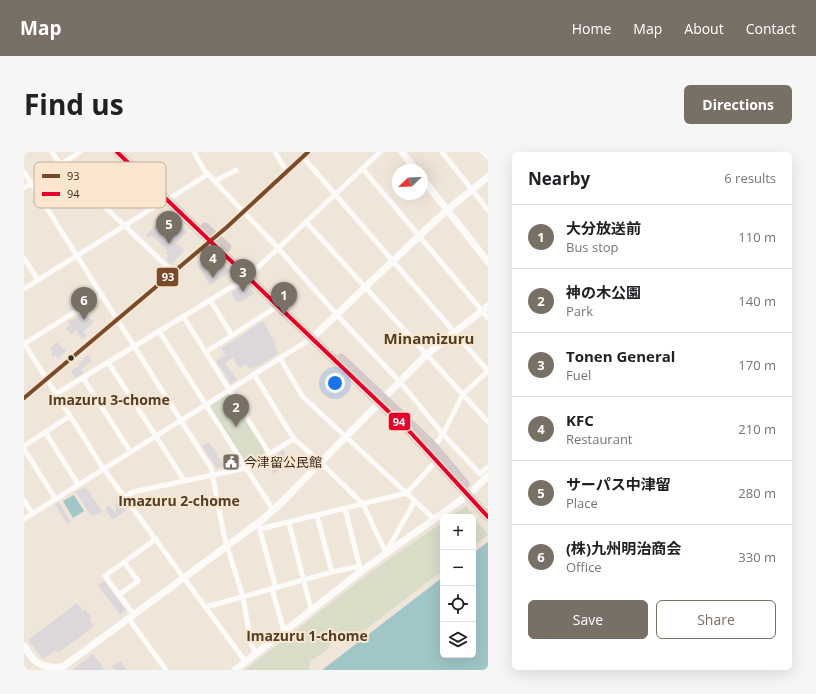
<!DOCTYPE html>
<meta charset="utf-8">
<style>
:root{--surface:#fff;--page:#f6f6f6;--text:#202124;--muted:#757577;--line:#e0e0e0;--accent:#786f65}
body{margin:0;font-family:"Open Sans","Noto Sans JP",sans-serif;background:var(--page);color:var(--text)}
.controls{position:absolute;right:12px;bottom:12px;display:grid;overflow:hidden;border-radius:6px;box-shadow:0 4px 16px #0002}
.controls button{width:36px;height:36px;display:grid;place-items:center;padding:0;border:0;border-bottom:1px solid var(--line);background:var(--surface);color:var(--text);font:20px sans-serif}
.compass{position:absolute;left:368px;top:12px;width:36px;height:36px;border-radius:50%;background:var(--surface);box-shadow:0 4px 16px #0002;rotate:247deg}
.you{position:absolute;left:311px;top:231px;width:14px;height:14px;margin:-10px;border:3px solid #fff;border-radius:50%;background:#1a73e8;box-shadow:0 0 0 6px #1a73e833}
.badge{display:grid;place-items:center;width:26px;height:26px;border-radius:50%;background:var(--accent);color:#fff;font-size:13px;font-weight:700}
.pin{position:absolute;translate:-50% -33px;filter:drop-shadow(0 1px 2px #0008)}
.pin::after{content:'';position:absolute;top:21px;width:14px;height:12px;background:inherit;clip-path:polygon(0 0,100% 0,50% 100%)}
.list{margin:0;padding:0;list-style:none}
h2{display:flex;justify-content:space-between;align-items:center;height:52px;margin:0;padding:0 16px;font-size:17px}
h2 small{font-size:13px;font-weight:400;color:var(--muted)}
.list li{display:grid;grid-template-columns:26px 1fr auto;gap:12px;align-items:center;box-sizing:border-box;height:64px;padding:0 16px;border-top:1px solid var(--line)}
.list b{display:block;font-size:15px;white-space:nowrap}
.list p{margin:0;font-size:13px;white-space:nowrap;color:var(--muted)}
.list em{font-size:13px;font-style:normal;color:var(--muted)}
.actions{display:flex;gap:8px;padding:12px 16px}
.actions a{flex:1;padding:9px 0;border:1px solid var(--accent);border-radius:6px;text-align:center;font-size:14px;color:var(--accent)}
.actions .main{background:var(--accent);color:#fff}
.icon{flex:none;width:22px;height:22px;fill:none;stroke:currentColor;stroke-width:2;stroke-linecap:round;stroke-linejoin:round}
.map{position:relative;flex:none;width:464px;height:518px;overflow:hidden;border-radius:6px}
header{display:flex;align-items:center;gap:24px;box-sizing:border-box;height:56px;padding:0 20px;background:var(--accent);color:#fff}
header strong{font-size:19px}
nav{display:flex;gap:22px;margin-inline-start:auto;font-size:14px}
.intro{display:flex;align-items:center;justify-content:space-between;box-sizing:border-box;height:96px;padding:0 24px}
h1{margin:0;font-size:28px}
.button{padding:10px 18px;border-radius:6px;background:var(--accent);color:#fff;font-size:14px;font-weight:700}
main{display:flex;gap:24px;padding:0 24px}
aside{flex:1;background:var(--surface);border-radius:6px;box-shadow:0 4px 16px #0002}
.map>svg:first-child{display:block}
.green{fill:#d9ddc7}
.water{fill:#a0c6c8}
.building{fill:#dcd7da}
.lines{fill:none;stroke-linecap:round;stroke-linejoin:round}
.street{stroke:#fdfbf9;stroke-width:5}
.secondary{stroke:#fdfbf9;stroke-width:7}
.highway{stroke:#d4c9c9;stroke-width:9}
.bus-1-casing{stroke:#fae6cf;stroke-width:7}
.bus-2-casing{stroke:#fae6cf;stroke-width:7}
.bus-1{stroke:#7a4b2a;stroke-width:4}
.bus-2{stroke:#e4002b;stroke-width:4}
.bus-dot{fill:#372f26;stroke:#fae6cf;stroke-width:1.5}
.labels{text-anchor:middle;stroke-width:4;stroke-linejoin:round;paint-order:stroke}
.poi-label{font-size:13px;fill:#372f26;stroke:#fae6cf;text-anchor:start}
.neighbourhood-label{font-size:14px;font-weight:bold;fill:#4e3f2b;stroke:#fae6cf}
.quarter-label{font-size:15px;font-weight:bold;fill:#4e3f2b;stroke:#fae6cf}
.key{fill:#fae6cf;stroke:#c0af9c;stroke-width:1}
.key-label{font-size:11px;fill:#372f26}
.line-badge{stroke:#fae6cf;stroke-width:1.5}
.badge-label{font-size:11px;text-anchor:middle;font-weight:bold;fill:#fff}
</style>
<header>
<strong>Map</strong>
<nav><a>Home</a><a>Map</a><a>About</a><a>Contact</a></nav>
</header>
<div class="intro"><h1>Find us</h1><a class="button">Directions</a></div>
<main>
<div class="map">
<svg width="464" height="518" viewBox="0 0 464 518">
<rect width="100%" height="100%" fill="#f0e5d9"/>
<g class="green">
<polygon points="204,242 207,243 241,298 240,301 223,312 221,311 186,256 186,254"/>
<polygon points="442,354 464,383 449,394 449,365 426,365"/>
<polygon points="419,370 419,418 336,482 323,482 310,488 302,499 286,509 285,518 221,518 348,419"/>
</g>
<g class="water">
<polygon points="50,343 60,359 49,366 39,349"/>
<polygon points="464,390 464,518 298,518 419,425 419,503 449,503 449,401"/>
</g>
<g class="building">
<polygon points="143,63 163,80 152,91 160,98 147,113 142,108 145,104 142,101 144,99 128,84 125,86 122,83 130,74 133,73"/>
<polygon points="183,108 198,111 208,119 186,133 174,114"/>
<polygon points="221,132 231,141 216,150 213,150 207,140"/>
<polygon points="59,160 70,170 59,180 62,184 58,187 52,178 47,183 42,176 46,172 44,169 48,167 49,168"/>
<polygon points="239,169 252,192 250,194 255,201 231,216 230,214 225,217 222,212 215,216 209,206 201,211 213,228 207,232 192,209 202,203 197,197"/>
<polygon points="33,190 42,199 34,206 31,203 29,205 27,202 28,200 26,197"/>
<polygon points="64,203 68,209 57,217 60,221 51,226 47,219 56,213 55,211"/>
<polygon points="185,290 200,313 193,317 178,294"/>
<polygon points="259,298 265,309 261,311 258,306 250,312 254,319 250,322 242,309 255,302 255,301"/>
<polygon points="210,304 214,310 204,316 200,310"/>
<polygon points="62,335 78,360 72,363 71,362 67,364 52,340 59,336 59,337"/>
<polygon points="35,350 47,370 43,372 31,352"/>
<polygon points="94,350 96,350 102,358 89,368 81,358 82,355 84,354 86,354 91,361 92,351"/>
<polygon points="80,429 102,458 96,463 74,433"/>
<polygon points="53,451 59,459 61,457 67,465 65,467 70,474 34,501 32,498 19,507 4,488"/>
<polygon points="69,502 81,518 48,518"/>
<polygon points="96,509 103,518 91,518 88,514"/>
</g>
<g class="lines">
<g class="street">
<polyline points="28,0 36,12 149,120"/>
<polyline points="170,0 180,18 254,96 313,163 376,230 419,282 456,322 464,315"/>
<polyline points="251,0 263,20"/>
<polyline points="418,0 464,58"/>
<polyline points="459,0 464,5"/>
<polyline points="279,5 464,219"/>
<polyline points="339,17 464,166"/>
<polyline points="0,20 187,316 201,388 219,445 227,492 232,501"/>
<polyline points="191,29 212,18"/>
<polyline points="0,36 56,0"/>
<polyline points="148,45 184,22"/>
<polyline points="282,70 464,270"/>
<polyline points="0,106 14,128"/>
<polyline points="228,121 356,0"/>
<polyline points="0,137 143,47"/>
<polyline points="186,148 208,183"/>
<polyline points="159,164 245,301"/>
<polyline points="135,179 249,358"/>
<polyline points="0,191 79,316 221,509"/>
<polyline points="0,192 78,143"/>
<polyline points="182,200 254,154"/>
<polyline points="256,206 278,244 391,349 362,400"/>
<polyline points="84,210 160,328"/>
<polyline points="230,222 270,287 296,310 339,352 362,401"/>
<polyline points="59,226 106,299"/>
<polyline points="32,242 224,125"/>
<polyline points="21,280 54,332"/>
<polyline points="0,294 46,264"/>
<polyline points="410,295 419,282 439,242 464,219"/>
<polyline points="0,297 31,346"/>
<polyline points="101,346 107,341 113,339 222,316 270,287"/>
<polyline points="0,348 8,361"/>
<polyline points="391,349 410,367"/>
<polyline points="321,357 336,415"/>
<polyline points="293,364 308,420"/>
<polyline points="0,367 288,186"/>
<polyline points="265,371 287,457"/>
<polyline points="235,375 252,436"/>
<polyline points="236,377 383,341 412,309"/>
<polyline points="248,437 260,479"/>
<polyline points="95,443 114,429 100,410"/>
<polyline points="182,455 308,420 332,415 340,417"/>
<polyline points="110,463 81,424 132,387"/>
<polyline points="105,467 142,518"/>
</g>
<g class="secondary">
<polyline points="378,0 392,18"/>
<polyline points="398,26 464,110"/>
<polyline points="288,186 395,84 423,58 464,25"/>
<polyline points="0,246 203,75 284,0"/>
<path d="M0,494C10,508 10,512 27,515C32,515 35,516 40,514L203,394L238,368L253,355L403,202L464,154"/>
<polyline points="211,518 340,417 444,343 464,324"/>
</g>
<g class="highway">
<polyline points="93,0 387,281 464,365"/>
<polyline points="181,75 203,95"/>
<polyline points="317,206 391,276 410,295 441,332"/>
</g>
<g class="bus-1-casing">
<polyline id="bus-1" points="0,246 203,75 284,0"/>
</g>
<g class="bus-2-casing">
<polyline id="bus-2" points="93,0 387,281 464,365"/>
</g>
<use href="#bus-1" class="bus-1"/>
<use href="#bus-2" class="bus-2"/>
</g>
<defs>
<g id="civic-square" transform="scale(0.9)"><rect x="-9" y="-9" width="18" height="18" rx="4" fill="#786f65" stroke="#fae6cf"/><path d="M-.6-6.5H3V-4.5H.6V-3L4-1V1h2V6H-6V1h2V-1L-.6-3ZM-1.2 2.5V6h2.4V2.5Z" fill="#fff"/></g>
</defs>
<g fill-rule="evenodd">
<use href="#civic-square" x="207" y="310"/>
</g>
<circle class="bus-dot" cx="47" cy="206" r="3.5"/>
<g class="labels">
<g class="poi-label">
<text x="220" y="315">今津留公民館</text>
</g>
<g class="neighbourhood-label">
<text x="85" y="253">Imazuru 3-chome</text>
<text x="155" y="354">Imazuru 2-chome</text>
<text x="283" y="489">Imazuru 1-chome</text>
</g>
<g class="quarter-label">
<text x="405" y="192">Minamizuru</text>
</g>
</g>
<rect x="10" y="10" width="132" height="46" rx="6" class="key"/>
<rect x="18" y="22" width="18" height="4" fill="#7a4b2a"/>
<rect x="18" y="40" width="18" height="4" fill="#e4002b"/>
<g class="key-label">
<text x="43" y="28">93</text>
<text x="43" y="46">94</text>
</g>
<g class="line-badge">
<rect x="132" y="115" width="23" height="20" rx="4" fill="#7a4b2a"/>
<rect x="364" y="260" width="23" height="19" rx="4" fill="#e4002b"/>
</g>
<g class="badge-label">
<text x="144" y="129">93</text>
<text x="375" y="274">94</text>
</g>
</svg>
<div class="controls">
<button>+</button>
<button>−</button>
<button><svg class="icon" aria-label="locate" viewBox="0 0 24 24"><circle cx="12" cy="12" r="6"/><path d="M12 2v4M12 18v4M2 12h4M18 12h4"/></svg></button>
<button><svg class="icon" aria-label="layers" viewBox="0 0 24 24"><path d="M12 4l9 5-9 5-9-5zM3 14l9 5 9-5"/></svg></button>
</div>
<svg class="compass" viewBox="-18 -18 36 36"><path d="M0-13l5 13h-10z" fill="#e53935"/><path d="M0 13l5-13h-10z" fill="#757577"/></svg>
<div class="you"></div>
<div class="pin badge" style="left:260px;top:163px">1</div>
<div class="pin badge" style="left:212px;top:275px">2</div>
<div class="pin badge" style="left:219px;top:140px">3</div>
<div class="pin badge" style="left:189px;top:126px">4</div>
<div class="pin badge" style="left:145px;top:92px">5</div>
<div class="pin badge" style="left:60px;top:168px">6</div>
</div>
<aside>
<h2>Nearby<small>6 results</small></h2>
<ul class="list">
<li><span class="badge">1</span><div><b>大分放送前</b><p>Bus stop</p></div><em>110 m</em></li>
<li><span class="badge">2</span><div><b>神の木公園</b><p>Park</p></div><em>140 m</em></li>
<li><span class="badge">3</span><div><b>Tonen General</b><p>Fuel</p></div><em>170 m</em></li>
<li><span class="badge">4</span><div><b>KFC</b><p>Restaurant</p></div><em>210 m</em></li>
<li><span class="badge">5</span><div><b>サーパス中津留</b><p>Place</p></div><em>280 m</em></li>
<li><span class="badge">6</span><div><b>(株)九州明治商会</b><p>Office</p></div><em>330 m</em></li>
</ul>
<div class="actions"><a class="main">Save</a><a>Share</a></div>
</aside>
</main>
